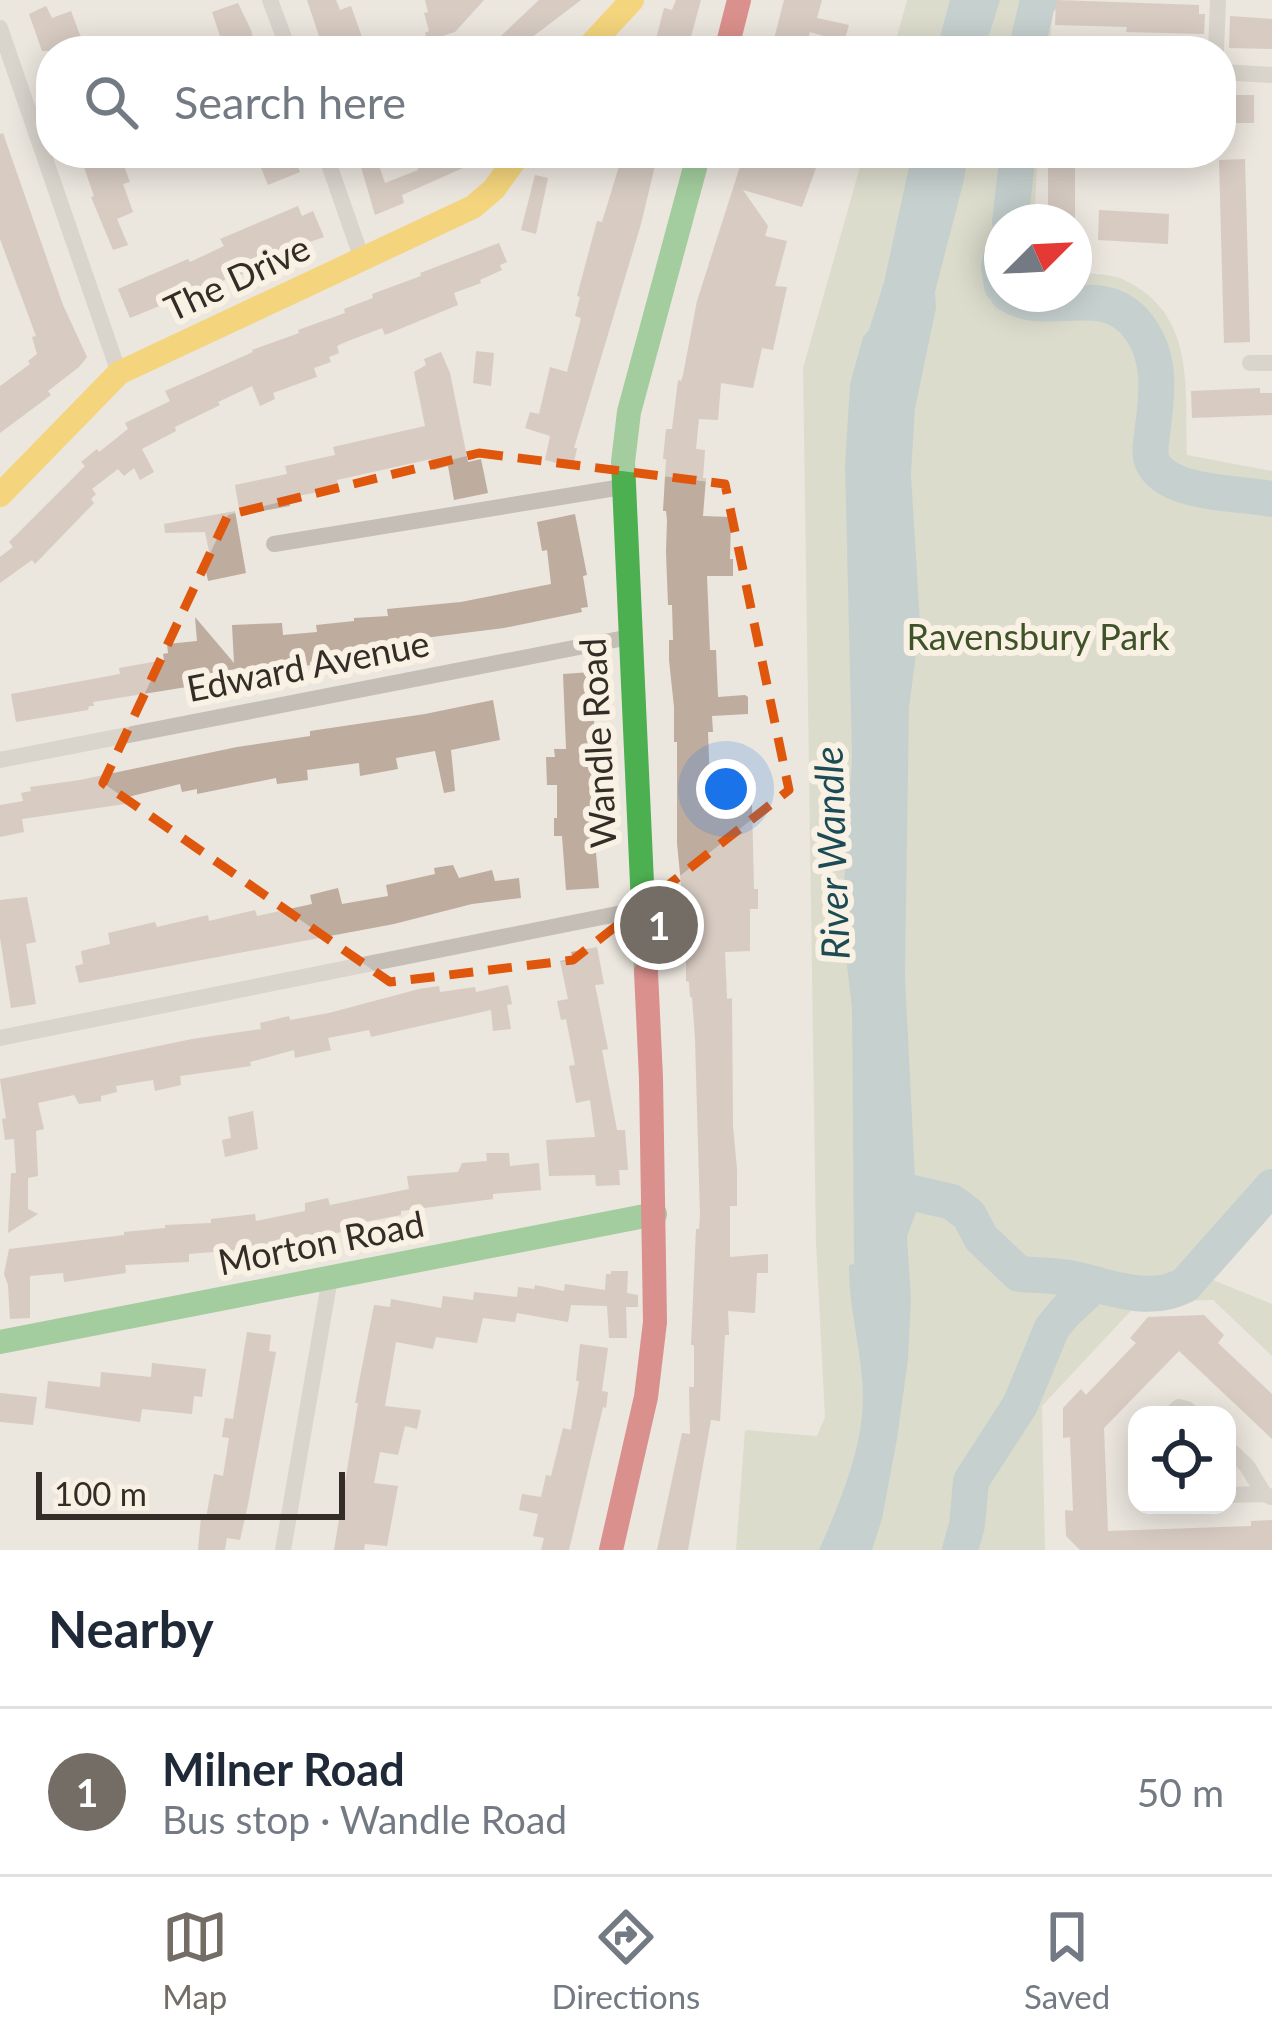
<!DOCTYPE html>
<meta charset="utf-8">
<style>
:root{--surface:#fff;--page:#f6f6f7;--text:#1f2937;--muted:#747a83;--line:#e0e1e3;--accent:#746d66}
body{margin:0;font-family:Lato,sans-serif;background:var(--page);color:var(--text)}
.controls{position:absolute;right:36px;bottom:36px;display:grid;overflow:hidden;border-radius:24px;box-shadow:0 6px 30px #0003}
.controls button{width:108px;height:108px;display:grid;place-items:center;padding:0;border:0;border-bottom:3px solid var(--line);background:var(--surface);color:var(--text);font:60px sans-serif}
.compass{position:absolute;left:984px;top:204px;width:108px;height:108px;border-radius:50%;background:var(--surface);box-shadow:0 6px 30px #0003;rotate:66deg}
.scale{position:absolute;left:36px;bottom:30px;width:309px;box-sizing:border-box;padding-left:12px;border:6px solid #342c26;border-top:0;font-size:33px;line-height:42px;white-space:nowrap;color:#342c26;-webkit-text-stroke:9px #f9f1e4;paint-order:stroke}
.you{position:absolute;left:726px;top:789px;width:42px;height:42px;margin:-30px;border:9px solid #fff;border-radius:50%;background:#1a73e8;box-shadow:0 0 0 18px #1a73e833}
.badge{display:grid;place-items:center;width:78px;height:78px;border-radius:50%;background:var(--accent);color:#fff;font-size:39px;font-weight:700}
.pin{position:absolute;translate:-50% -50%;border:6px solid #fff;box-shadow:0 3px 12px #0006}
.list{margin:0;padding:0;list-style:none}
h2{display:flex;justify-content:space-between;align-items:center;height:156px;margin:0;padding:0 48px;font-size:51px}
h2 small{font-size:39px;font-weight:400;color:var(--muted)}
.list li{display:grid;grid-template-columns:78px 1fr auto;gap:36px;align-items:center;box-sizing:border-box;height:168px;padding:0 48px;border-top:3px solid var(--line)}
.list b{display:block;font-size:45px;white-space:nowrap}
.list p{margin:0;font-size:39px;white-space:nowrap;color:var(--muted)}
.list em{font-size:39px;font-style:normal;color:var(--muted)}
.icon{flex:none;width:66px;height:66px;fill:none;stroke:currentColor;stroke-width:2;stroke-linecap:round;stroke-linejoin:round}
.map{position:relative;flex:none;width:1272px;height:1550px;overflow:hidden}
.search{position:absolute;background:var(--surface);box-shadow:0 6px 30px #0003;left:36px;right:36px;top:36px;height:132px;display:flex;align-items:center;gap:30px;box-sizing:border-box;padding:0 42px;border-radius:48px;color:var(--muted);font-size:45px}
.sheet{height:324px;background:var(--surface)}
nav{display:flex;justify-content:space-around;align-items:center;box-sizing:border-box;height:168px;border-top:3px solid var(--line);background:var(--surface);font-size:33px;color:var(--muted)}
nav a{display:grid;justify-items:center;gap:6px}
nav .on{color:var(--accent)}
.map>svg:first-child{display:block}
.green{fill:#cad1b8}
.water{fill:#9ab9bc}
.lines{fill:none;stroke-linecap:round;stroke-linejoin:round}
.river{stroke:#9ab9bc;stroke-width:36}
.building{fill:#beac9f}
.street{stroke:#c4beb7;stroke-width:16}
.fast{stroke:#4caf50;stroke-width:24}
.slow{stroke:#ffc107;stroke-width:24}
.jam{stroke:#c62828;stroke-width:24}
.marked{fill:none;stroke:#df570d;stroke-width:9;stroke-dasharray:24 15;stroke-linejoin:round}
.labels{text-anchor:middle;stroke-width:12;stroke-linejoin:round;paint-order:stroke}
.street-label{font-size:36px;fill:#342c26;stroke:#f9f1e4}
.park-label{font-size:36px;fill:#3f5229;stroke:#f9f1e4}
.water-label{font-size:39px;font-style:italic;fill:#1b4c55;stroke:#f9f1e4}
</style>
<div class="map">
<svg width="1272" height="1550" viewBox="0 0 1272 1550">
<rect width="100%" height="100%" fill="#ebe6de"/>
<g class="green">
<polygon points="907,0 1054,0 1049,51 893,51"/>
<path d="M864,153H1038L1034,222H1002V294H1074V273C1089,274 1108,273 1122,279C1196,312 1185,387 1187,455L1272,471V1194L1191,1286L1208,1278L1272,1304V1356L1213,1300L1140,1301L1042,1406L1045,1550H736L745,1430L817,1436L825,1417L816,1243L803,368Z"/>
</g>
<g class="water">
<polygon points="950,0 1000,0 984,51 936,51"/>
<path d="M912,153H968L964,180L935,292L936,308L915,409L911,473L920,624L909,708L905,976L915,1177L920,1201L907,1237L911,1298L908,1360L897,1439L882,1519L872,1550H819C837,1509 858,1460 862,1415C867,1365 848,1315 849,1265L854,1264L852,1009L846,957L844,882L852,757L845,465L850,384L863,337L869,330L884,282Z"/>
</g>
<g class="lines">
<g class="river">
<polyline points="1026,51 1037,4 1040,0"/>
<polyline points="1010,222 1018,153"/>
<polyline points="1002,254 999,267 1002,286"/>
<path d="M1008,294C1048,320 1102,280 1138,326C1163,358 1157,397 1152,434C1151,443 1149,453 1152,461C1156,472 1169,480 1180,484C1208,494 1243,494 1272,499"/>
<path d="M892,1188L952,1202L969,1215L981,1238L1019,1274C1035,1275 1052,1275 1069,1278C1109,1286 1147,1305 1185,1285L1272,1187"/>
<polyline points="960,1550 967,1525 971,1481 1020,1405 1052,1328 1065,1312 1095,1284"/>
</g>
</g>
<g class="building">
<polygon points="307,0 336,0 340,10 351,6 367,51 324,51"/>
<polygon points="425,0 484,0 455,32 443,36 444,45 429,50 425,33 429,31 424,13 428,12"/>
<polygon points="539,0 581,0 527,41 535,51 485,51"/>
<polygon points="676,0 701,0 687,51 653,51 664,8 672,10"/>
<polygon points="784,0 822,0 817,18 849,25 844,42 810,32 805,51 774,51 775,47 772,47"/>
<polygon points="1056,0 1199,5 1199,14 1205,14 1204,34 1126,32 1127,27 1055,25"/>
<polygon points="238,3 251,30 256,51 225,51 212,12"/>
<polygon points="46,6 52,18 71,11 86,51 42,51 29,14"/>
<polygon points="1230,16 1272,19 1272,49 1229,48"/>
<rect x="1221" y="95" width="33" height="28"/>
<polygon points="3,133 63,305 87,357 79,367 48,391 51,395 0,433 0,386 30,364 28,361 37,354 32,337 36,336 0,239 0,134"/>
<polygon points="79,153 119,153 130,182 123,184 133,212 117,219 128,245 113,250 91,197 94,196"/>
<polygon points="255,153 292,153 300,172 268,185"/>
<polygon points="426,153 497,153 402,195 404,203 375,215 359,160 375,154 385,183 418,170 417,165 428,160"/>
<polygon points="629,153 658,153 641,224 574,448 577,448 573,467 545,460 550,436 525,428 530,412 539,414 550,367 567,372 581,318 575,316 580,297 577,296 597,221 602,222 620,163 626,165"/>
<polygon points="748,153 760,153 789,161 791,153 812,153 809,163 817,165 802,207 743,190 768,226 765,236 787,241 775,286 787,287 773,350 762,348 753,388 721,383 718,420 699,419 696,449 705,450 703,478 706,478 703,516 731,517 730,559 733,559 733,576 707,576 710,650 716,650 718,697 745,695 748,697 748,714 712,716 713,732 708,732 710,786 718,786 716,800 748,796 748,805 752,805 754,889 758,889 758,909 750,909 750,951 725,952 727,999 732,998 733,1127 737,1169 737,1206 730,1206 730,1257 768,1254 768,1273 757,1273 755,1313 728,1311 729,1335 725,1335 720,1421 711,1420 688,1550 657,1550 682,1433 690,1434 689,1387 694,1387 694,1345 691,1345 696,1229 699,1229 700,1216 695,1038 692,997 690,997 689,982 686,981 686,944 682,934 684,915 677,843 677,742 674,742 674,707 669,660 669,640 673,640 672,605 668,605 666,552 667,520 666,511 663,511 666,459 663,459 666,429 672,429 678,380 681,381 683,375 697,301 743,157 747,158"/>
<rect x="1048" y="153" width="27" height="69"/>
<polygon points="1245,159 1250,342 1224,343 1219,160"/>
<polygon points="535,175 548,178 536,234 521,230"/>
<polygon points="298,206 302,216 313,211 324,237 298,246 241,275 240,272 185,300 184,296 130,318 118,289 188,259 190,262 224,246 220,239"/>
<polygon points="1099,210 1169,214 1168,244 1098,240"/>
<polygon points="499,243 507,262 500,265 502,270 480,280 481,283 454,293 458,305 385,335 382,328 343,343 337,346 339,353 329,357 331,362 314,368 317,377 273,393 275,399 260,406 252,386 218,402 220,405 175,427 176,431 142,449 154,472 140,480 134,468 124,476 118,469 92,489 96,494 91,499 94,503 35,564 32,560 0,583 0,557 13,547 9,542 85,466 81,462 97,449 99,452 128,429 125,423 170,401 165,391 253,352 252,350 299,333 298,330 345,313 344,309 373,298 372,294 421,276 420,273"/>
<polygon points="476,351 494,353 491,386 473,383"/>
<polygon points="441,352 450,373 468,462 481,459 488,493 454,500 448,466 433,470 431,459 337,480 338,488 288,498 290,506 240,515 235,485 287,474 285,466 335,455 333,447 425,426 414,372 426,365 424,359"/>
<polygon points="1260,388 1260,393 1272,393 1272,415 1192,418 1191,391"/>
<polygon points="235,511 246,573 208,581 204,562 211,561 205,532 165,533 164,524"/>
<polygon points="575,514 587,575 583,576 588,607 581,608 582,612 504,628 416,639 417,643 384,646 385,650 352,654 353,658 310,662 310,665 297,668 242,672 242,668 192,676 193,686 93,702 94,706 89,706 88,710 16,722 11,694 120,674 119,668 164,660 163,654 168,653 167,644 197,641 195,617 234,663 232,625 282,623 283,635 317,632 316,625 354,621 354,618 388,616 387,609 461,602 551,584 547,550 542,551 537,522"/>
<polygon points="592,672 595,743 593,775 595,841 599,888 566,890 562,836 554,836 554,818 557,818 557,785 547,785 546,757 555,757 554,749 566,749 563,674"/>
<polygon points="493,700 500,740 451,750 455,791 444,793 435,751 396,758 398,769 360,776 359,763 307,770 308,780 277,784 276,778 197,794 197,789 182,792 180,784 124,798 125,804 22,819 24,832 0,837 0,805 23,801 21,793 31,791 30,787 80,780 237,747 310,736 310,731 425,714"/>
<polygon points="453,865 459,878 492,870 495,881 519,878 521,898 472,904 394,924 79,983 75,966 83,964 81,951 110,944 108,933 155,922 157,927 208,915 209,921 255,910 257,916 312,904 310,895 338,888 342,904 388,896 386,885 435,874 434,868"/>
<polygon points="27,897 36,942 26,944 36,1004 11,1008 0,938 0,900"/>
<polygon points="597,947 604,984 595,985 608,1049 602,1050 617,1130 625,1130 628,1170 619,1170 620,1185 596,1186 595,1175 549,1176 546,1140 595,1137 590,1100 576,1103 569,1066 575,1065 566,1019 561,1020 557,1001 568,999 560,961 573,959 571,952"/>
<polygon points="508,985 512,1004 507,1005 511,1029 493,1031 491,1010 371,1037 369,1030 328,1038 331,1050 295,1058 294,1050 250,1062 251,1066 180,1076 181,1085 155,1091 153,1080 116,1086 117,1092 101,1096 101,1101 79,1104 74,1095 38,1103 44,1129 36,1131 38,1176 28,1178 28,1209 38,1214 8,1233 11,1173 16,1173 14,1139 5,1140 2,1119 6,1118 0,1079 192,1039 261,1029 260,1023 289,1016 290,1020 329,1013 419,989 439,986 440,992 475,987 476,992"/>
<polygon points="253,1111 258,1149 225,1157 222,1140 231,1138 228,1117"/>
<polygon points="486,1153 509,1153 510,1166 539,1163 541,1190 493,1194 493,1199 401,1211 401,1215 355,1224 356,1229 326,1235 325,1232 259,1248 189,1254 189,1262 125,1265 126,1273 64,1282 63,1273 30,1276 30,1318 10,1319 8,1285 4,1274 9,1249 124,1235 124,1232 165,1228 165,1225 211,1223 211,1219 255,1214 256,1221 305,1211 305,1203 328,1198 330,1205 409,1189 407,1176 458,1172 462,1163 487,1161"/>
<polygon points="611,1271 628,1271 627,1293 638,1295 638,1307 626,1307 627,1338 609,1338 607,1306 571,1305 568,1322 517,1313 515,1322 483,1318 477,1343 436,1337 433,1349 396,1342 385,1406 421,1410 417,1429 405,1426 398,1455 380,1452 374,1483 398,1486 387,1546 365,1544 364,1550 334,1550 358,1403 355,1403 374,1305 390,1307 391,1299 441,1308 443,1296 473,1300 474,1292 517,1297 518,1287 534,1289 535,1285 564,1291 565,1284 605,1290 606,1274 611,1274"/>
<polygon points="1204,1315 1224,1335 1218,1343 1272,1394 1272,1439 1179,1351 1104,1428 1108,1531 1251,1526 1251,1521 1272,1520 1272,1550 1080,1550 1066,1536 1065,1510 1073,1511 1072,1486 1070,1437 1063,1438 1063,1408 1081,1389 1086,1395 1136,1343 1130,1338 1148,1317"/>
<polygon points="247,1332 271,1335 269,1351 276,1352 248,1504 240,1540 227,1538 225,1550 198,1550 201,1517 206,1518 214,1474 223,1476 229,1438 222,1437 225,1418 233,1419"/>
<polygon points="580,1344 608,1348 602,1391 608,1392 606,1408 603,1407 569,1550 541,1550 544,1538 533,1536 538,1514 519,1510 522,1494 541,1497 546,1475 551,1476 563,1428 571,1430 579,1381 576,1381"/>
<polygon points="152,1363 206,1369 202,1397 194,1396 192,1414 142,1409 140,1422 45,1408 48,1381 100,1387 101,1372 151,1377"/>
<polygon points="0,1393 37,1397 33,1425 0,1422"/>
</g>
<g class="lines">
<g class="street">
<polyline points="270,0 289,51"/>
<polyline points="0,28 119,373"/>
<polyline points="1216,51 1218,0"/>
<polyline points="1221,72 1272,75"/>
<polyline points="325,153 362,259"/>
<polyline points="1250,363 1272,363"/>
<polyline points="274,544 622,487"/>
<polyline points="0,760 630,637"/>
<polyline points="0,1038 642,909"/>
<polyline points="1170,1415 1179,1407 1187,1409 1194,1415"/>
<polyline points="1137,1447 1137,1458"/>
<polyline points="1227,1447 1247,1466 1264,1494"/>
<polyline points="1227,1495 1264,1494 1271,1497"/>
<polyline points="283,1550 330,1278"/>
</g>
<g class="fast">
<polyline points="646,972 623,462 629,412 699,153"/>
<polyline points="0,1342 655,1214"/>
</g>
<g class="slow">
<polyline points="585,51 632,0"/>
<polyline points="0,495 119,373 473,207 494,189 520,153"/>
</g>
<g class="jam">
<polyline points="726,51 739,0"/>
<polyline points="611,1550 646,1397 655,1322 651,1078 646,972"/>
</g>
</g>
<path d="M0 0H1272V1550H0ZM479,453L725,484L789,790L573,960L390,982L103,783L228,515Z" fill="#ebe6de" fill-opacity=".55" fill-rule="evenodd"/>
<path class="marked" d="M479,453L725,484L789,790L573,960L390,982L103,783L228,515Z"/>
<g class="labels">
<g class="street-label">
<text transform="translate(237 278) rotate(-25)" y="13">The Drive</text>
<text transform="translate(308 666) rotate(-11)" y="13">Edward Avenue</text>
<text transform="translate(598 743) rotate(-93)" y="13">Wandle Road</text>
<text transform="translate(321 1243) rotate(-11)" y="13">Morton Road</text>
</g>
<g class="park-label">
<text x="1038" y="650">Ravensbury Park</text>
</g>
<g class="water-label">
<text transform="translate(832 853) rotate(-92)" y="14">River Wandle</text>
</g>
</g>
</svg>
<div class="controls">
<button><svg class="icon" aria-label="locate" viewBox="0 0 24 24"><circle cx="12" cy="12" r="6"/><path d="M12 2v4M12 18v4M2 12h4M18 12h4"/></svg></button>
</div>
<svg class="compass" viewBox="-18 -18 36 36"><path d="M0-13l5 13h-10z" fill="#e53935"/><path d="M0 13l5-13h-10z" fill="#747a83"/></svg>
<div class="scale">100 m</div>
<div class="you"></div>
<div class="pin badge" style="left:659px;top:925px">1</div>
<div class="search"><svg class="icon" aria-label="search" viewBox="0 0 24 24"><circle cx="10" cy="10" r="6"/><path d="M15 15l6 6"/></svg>Search here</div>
</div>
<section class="sheet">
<h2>Nearby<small></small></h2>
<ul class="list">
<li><span class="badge">1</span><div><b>Milner Road</b><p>Bus stop · Wandle Road</p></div><em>50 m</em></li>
</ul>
</section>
<nav>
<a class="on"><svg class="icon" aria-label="map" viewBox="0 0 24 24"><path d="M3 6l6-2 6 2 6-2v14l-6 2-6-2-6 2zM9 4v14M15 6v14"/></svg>Map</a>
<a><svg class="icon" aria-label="directions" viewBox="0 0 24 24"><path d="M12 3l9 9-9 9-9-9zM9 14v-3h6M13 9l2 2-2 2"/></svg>Directions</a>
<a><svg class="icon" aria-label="saved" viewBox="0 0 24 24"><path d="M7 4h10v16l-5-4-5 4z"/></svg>Saved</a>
</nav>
